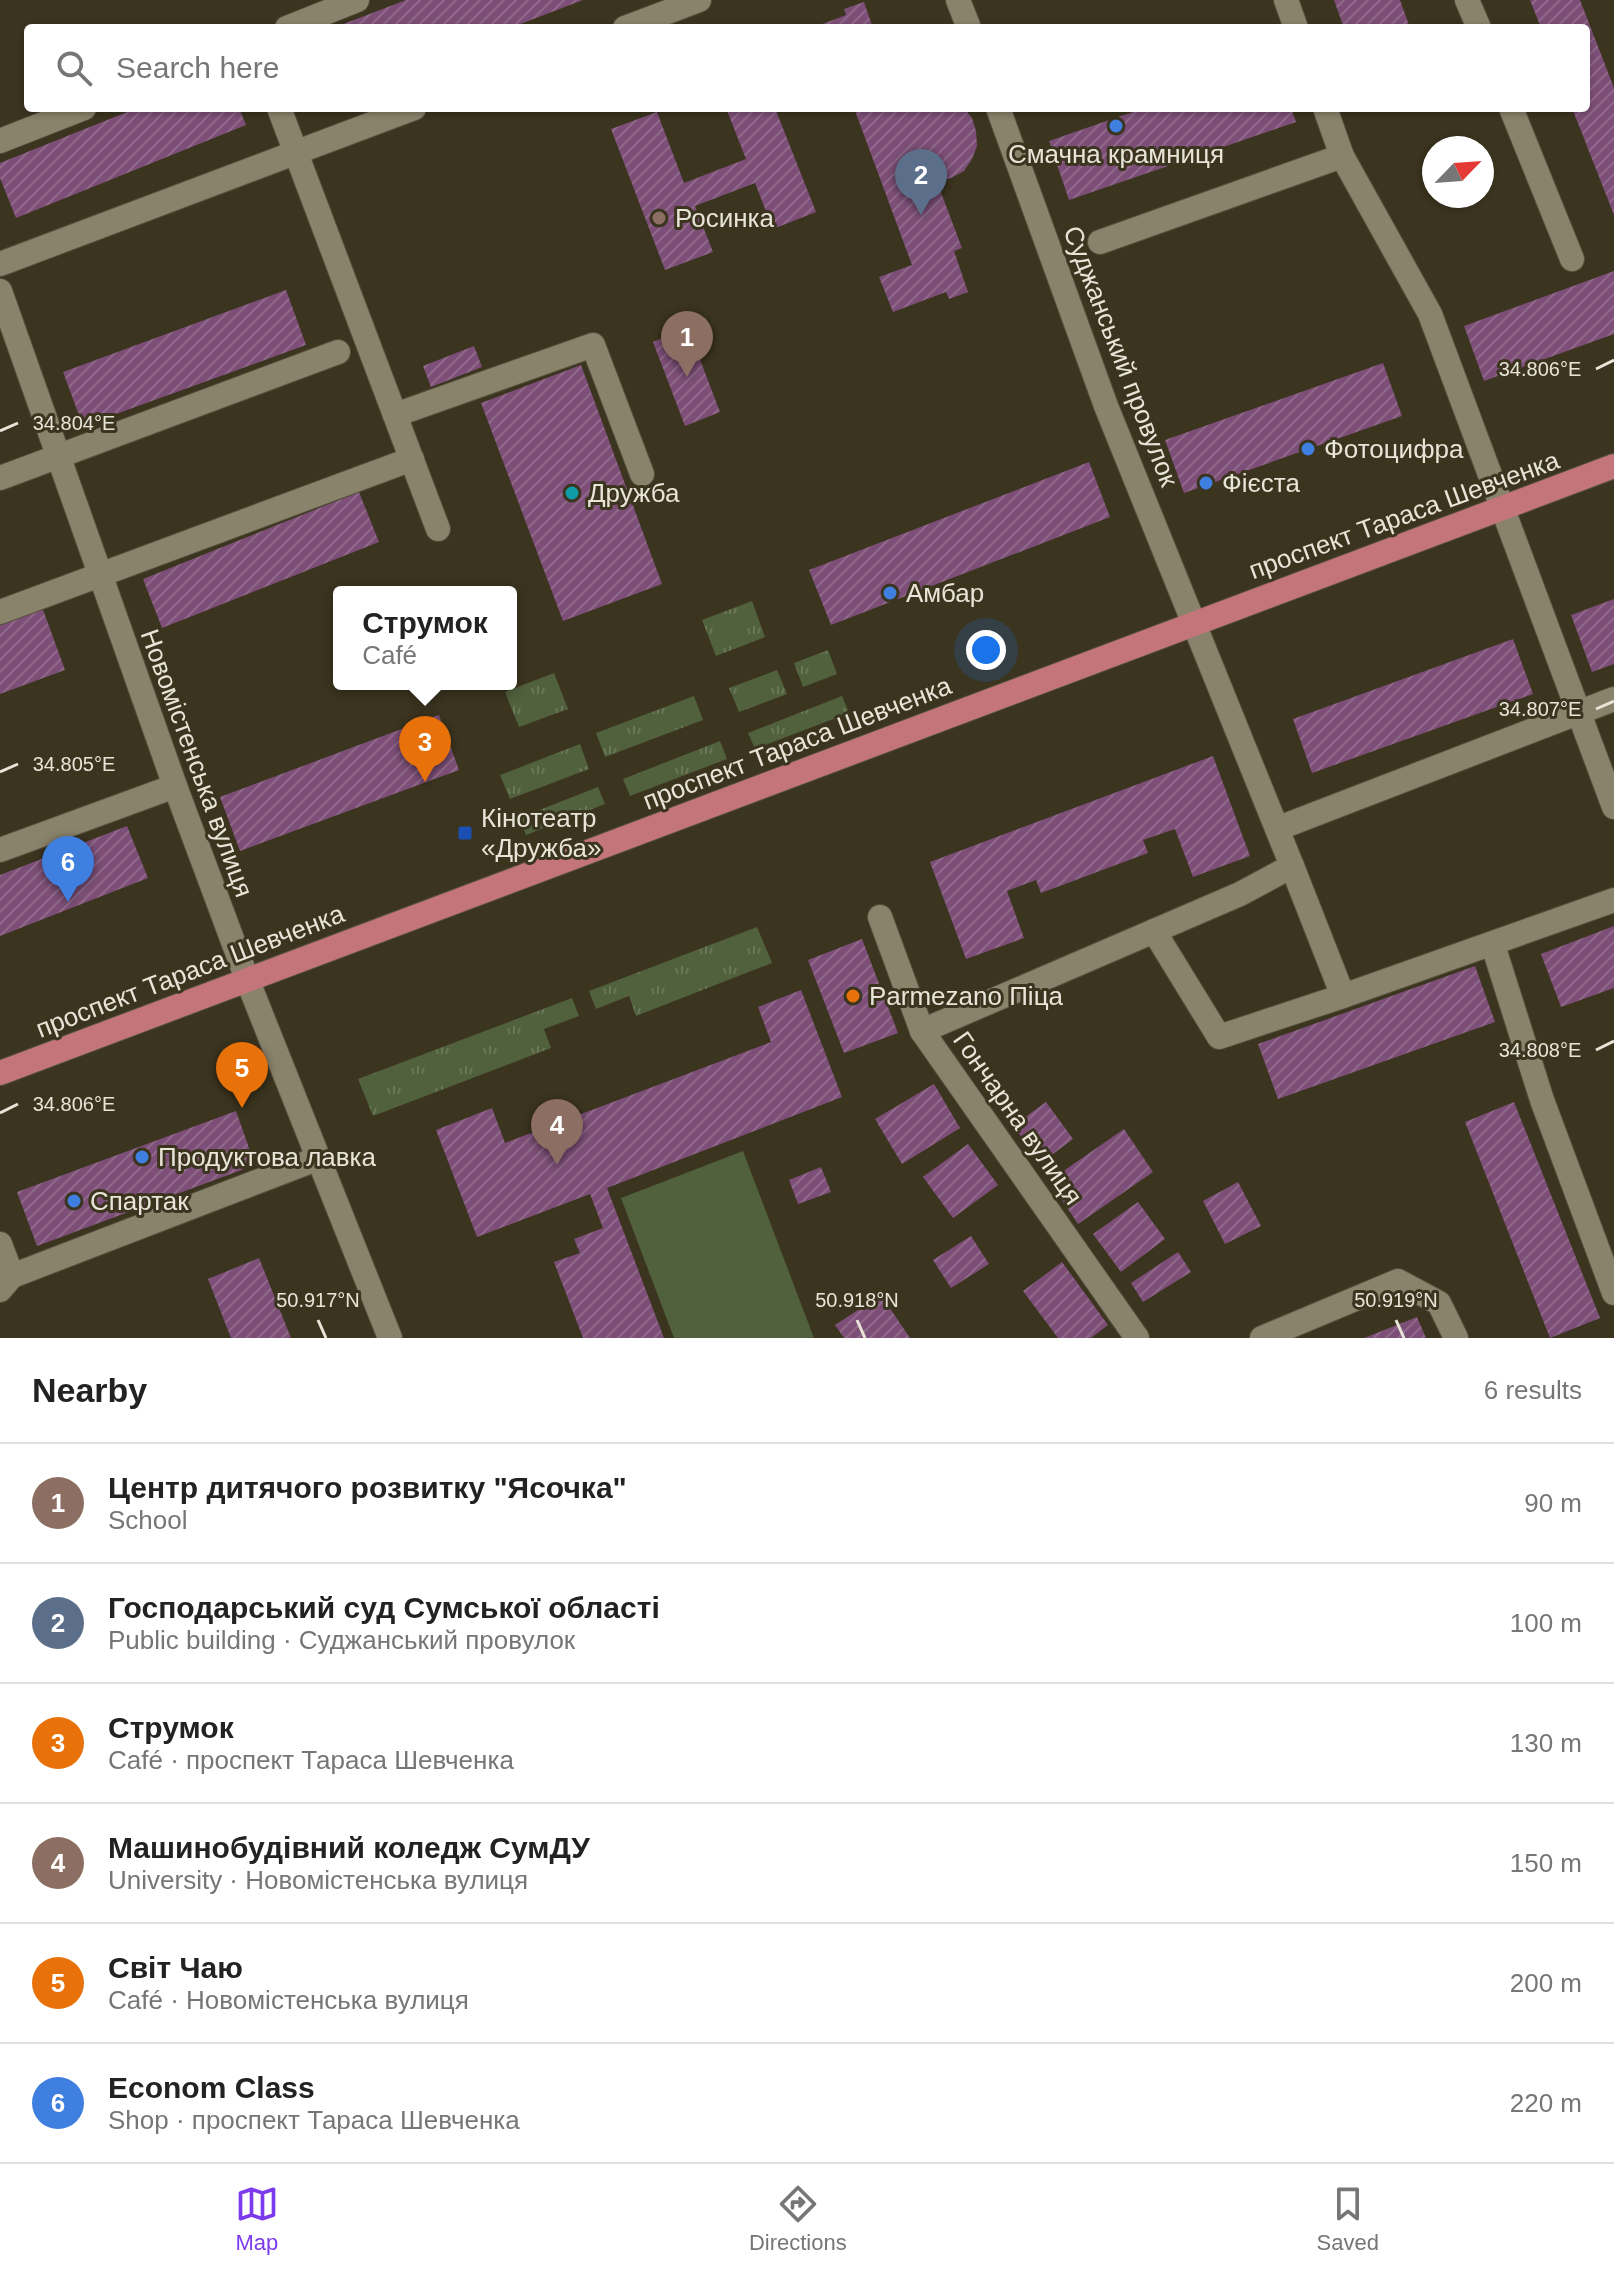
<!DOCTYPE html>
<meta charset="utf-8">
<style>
:root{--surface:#fff;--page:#f2f2f2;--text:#222;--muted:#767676;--line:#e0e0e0;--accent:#7c3aed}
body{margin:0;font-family:Arial,sans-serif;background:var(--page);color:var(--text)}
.compass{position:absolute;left:1422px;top:136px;width:72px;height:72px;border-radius:50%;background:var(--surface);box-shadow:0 2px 6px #0004;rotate:65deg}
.you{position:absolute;left:986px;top:650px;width:28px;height:28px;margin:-20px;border:6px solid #fff;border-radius:50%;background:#1a73e8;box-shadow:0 0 0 12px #1a73e833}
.badge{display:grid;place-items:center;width:52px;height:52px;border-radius:50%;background:var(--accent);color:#fff;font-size:26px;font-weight:700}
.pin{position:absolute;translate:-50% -66px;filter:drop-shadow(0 2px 4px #0008)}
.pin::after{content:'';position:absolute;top:42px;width:28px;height:24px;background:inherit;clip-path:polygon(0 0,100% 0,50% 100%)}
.popup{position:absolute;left:333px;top:586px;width:184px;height:104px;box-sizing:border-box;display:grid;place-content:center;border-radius:8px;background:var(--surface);filter:drop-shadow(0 2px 6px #0005);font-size:26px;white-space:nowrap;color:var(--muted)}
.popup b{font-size:30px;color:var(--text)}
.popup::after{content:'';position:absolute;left:50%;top:100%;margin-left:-16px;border:16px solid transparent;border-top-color:var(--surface)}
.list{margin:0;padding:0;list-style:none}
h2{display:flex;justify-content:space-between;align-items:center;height:104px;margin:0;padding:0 32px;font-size:34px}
h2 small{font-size:26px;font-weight:400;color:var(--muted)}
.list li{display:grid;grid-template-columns:52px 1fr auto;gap:24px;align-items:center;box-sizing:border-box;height:120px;padding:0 32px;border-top:2px solid var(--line)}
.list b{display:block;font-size:30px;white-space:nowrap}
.list p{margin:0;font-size:26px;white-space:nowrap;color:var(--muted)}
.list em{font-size:26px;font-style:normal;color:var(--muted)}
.icon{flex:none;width:44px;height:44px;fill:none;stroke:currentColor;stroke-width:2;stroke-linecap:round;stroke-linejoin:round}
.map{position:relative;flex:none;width:1614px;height:1338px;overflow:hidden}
.search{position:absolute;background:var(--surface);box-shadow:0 2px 6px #0004;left:24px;right:24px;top:24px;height:88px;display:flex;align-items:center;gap:20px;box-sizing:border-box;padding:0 28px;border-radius:8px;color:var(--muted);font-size:30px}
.sheet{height:824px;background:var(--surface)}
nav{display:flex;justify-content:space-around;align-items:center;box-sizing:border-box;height:112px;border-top:2px solid var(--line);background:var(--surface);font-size:22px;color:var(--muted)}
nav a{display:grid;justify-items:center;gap:4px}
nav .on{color:var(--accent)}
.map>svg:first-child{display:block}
.grass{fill:url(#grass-tufts)}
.pitch{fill:#51603d}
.building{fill:url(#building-hatch)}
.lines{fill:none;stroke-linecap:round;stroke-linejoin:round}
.minor-casing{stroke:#55503d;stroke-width:26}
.major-casing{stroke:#55503d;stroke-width:26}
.minor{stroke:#8a836b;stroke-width:24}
.major{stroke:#c47579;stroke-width:24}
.ticks{fill:none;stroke:#e8e4d7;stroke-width:3}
.shop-dot{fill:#3f7fe0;stroke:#3b341f;stroke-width:3}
.education-dot{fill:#8d6e63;stroke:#3b341f;stroke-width:3}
.culture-dot{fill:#0f9aa8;stroke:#3b341f;stroke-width:3}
.transit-dot{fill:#1a4fb4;stroke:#3b341f;stroke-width:3}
.food-dot{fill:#e8710a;stroke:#3b341f;stroke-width:3}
.labels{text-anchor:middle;stroke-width:6;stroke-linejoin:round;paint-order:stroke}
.poi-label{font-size:26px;fill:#e8e4d7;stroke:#3b341f;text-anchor:start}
.street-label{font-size:26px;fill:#e8e4d7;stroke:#3b341f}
.ticks-label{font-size:20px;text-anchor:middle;fill:#e8e4d7;stroke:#3b341f;stroke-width:6;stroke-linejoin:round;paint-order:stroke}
</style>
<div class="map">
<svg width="1614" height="1338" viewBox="0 0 1614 1338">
<defs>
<pattern id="grass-tufts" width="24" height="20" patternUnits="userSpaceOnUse" patternTransform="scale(2)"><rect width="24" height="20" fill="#51603d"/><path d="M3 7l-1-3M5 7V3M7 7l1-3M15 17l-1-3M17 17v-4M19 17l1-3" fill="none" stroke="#6a7758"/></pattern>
<pattern id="building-hatch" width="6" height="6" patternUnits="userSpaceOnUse" patternTransform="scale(2)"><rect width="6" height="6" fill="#7d4f78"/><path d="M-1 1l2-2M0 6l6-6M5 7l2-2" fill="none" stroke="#8f688a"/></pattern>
</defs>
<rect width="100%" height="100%" fill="#3b341f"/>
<g class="grass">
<polygon points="752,601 765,637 716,656 702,620"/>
<polygon points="828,650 837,674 803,687 794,663"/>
<polygon points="777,670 787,694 739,712 729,688"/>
<polygon points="554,673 568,709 519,727 505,692"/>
<polygon points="694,696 703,720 605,757 596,733"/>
<polygon points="842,696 849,713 755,749 748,733"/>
<polygon points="720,741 727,759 630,796 623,779"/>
<polygon points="580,744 589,769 510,799 500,775"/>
<polygon points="598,787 605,804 526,835 519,818"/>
<polygon points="757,927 772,963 636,1016 629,996 596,1009 589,991"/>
<polygon points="572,998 579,1016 544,1029 551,1048 373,1116 358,1079"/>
</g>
<polygon class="pitch" points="743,1151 814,1338 674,1338 621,1198"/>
<g class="building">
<polygon points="406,0 583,0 510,28 333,28"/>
<polygon points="1334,0 1400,0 1410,28 1344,28"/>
<polygon points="1530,0 1580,0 1614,88 1614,215 1572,108 1586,108 1586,28 1541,28"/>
<polygon points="864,2 873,28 812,28 846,15 844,9"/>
<polygon points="137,108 239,108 246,125 16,218 0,178 0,163"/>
<polygon points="726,108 775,108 816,212 773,229 755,183 695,206 713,252 665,270 611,129 657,112 684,183 746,159"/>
<polygon points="854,108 964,108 972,118 976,131 977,146 972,159 964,171 951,178 937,182 962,248 954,251 968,292 949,299 946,292 893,312 879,277 912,265"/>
<polygon points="1144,108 1291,108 1296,122 1069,200 1049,141"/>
<polygon points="1614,271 1614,334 1484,381 1464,326"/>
<polygon points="286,290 306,345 83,426 63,372"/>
<polygon points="688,328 720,412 685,426 653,342"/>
<polygon points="474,346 482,367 431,387 423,366"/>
<polygon points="1383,363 1402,416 1184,493 1165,440"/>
<polygon points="581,365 662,584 563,621 481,403"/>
<polygon points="1089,462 1110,517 831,625 809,570"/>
<polygon points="359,492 379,542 162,628 143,579"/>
<polygon points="1614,599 1614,664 1592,672 1571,615"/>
<polygon points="42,607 65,670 0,694 0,622"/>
<polygon points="1513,639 1533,694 1312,773 1293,719"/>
<polygon points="439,715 459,770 240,851 220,797"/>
<polygon points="1213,756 1250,856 1193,877 1175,829 1143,840 1148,853 1041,893 1036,880 1007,891 1024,938 966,959 930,862"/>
<polygon points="127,826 148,878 0,936 0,875"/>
<polygon points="1614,926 1614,988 1561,1007 1541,954"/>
<polygon points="862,939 898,1033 844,1053 808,960"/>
<polygon points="1475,966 1495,1022 1278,1099 1258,1044"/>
<polygon points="801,990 842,1097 607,1188 664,1338 583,1338 554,1262 580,1253 574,1239 603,1228 590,1194 477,1237 436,1130 492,1108 505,1143 771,1042 758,1007"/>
<polygon points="934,1084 960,1128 902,1164 875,1119"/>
<polygon points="1046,1102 1073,1139 1041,1163 1013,1126"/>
<polygon points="1514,1102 1600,1318 1550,1338 1465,1122"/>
<polygon points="236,1111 255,1165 37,1246 17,1192"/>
<polygon points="1124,1129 1153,1172 1078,1224 1049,1181"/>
<polygon points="968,1144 998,1185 953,1218 923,1177"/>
<polygon points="821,1167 831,1192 798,1204 789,1180"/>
<polygon points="1238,1182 1261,1226 1225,1244 1203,1201"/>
<polygon points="1138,1202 1165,1239 1121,1272 1093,1234"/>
<polygon points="971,1236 989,1264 951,1288 933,1260"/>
<polygon points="1178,1252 1191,1272 1143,1302 1131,1283"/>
<polygon points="259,1258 291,1338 231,1338 208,1279"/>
<polygon points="1062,1262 1108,1325 1091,1338 1058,1338 1023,1291"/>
<polygon points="881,1295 910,1338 844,1338 835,1325"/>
<polygon points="1417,1317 1426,1338 1364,1338"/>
</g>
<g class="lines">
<g class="minor-casing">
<g id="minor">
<polyline points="958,0 969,28"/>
<polyline points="1286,0 1296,28"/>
<polyline points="1467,0 1479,28"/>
<polyline points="287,28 357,0"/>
<polyline points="625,28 699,0"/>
<polyline points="279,108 438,529"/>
<polyline points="1325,108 1342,156 1430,314 1614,807"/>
<polyline points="1511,108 1572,259"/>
<polyline points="0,141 84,108"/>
<polyline points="1100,242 1342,156"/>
<polyline points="0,264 414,108"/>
<polyline points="0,291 175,786 247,979 390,1338"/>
<polyline points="395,415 593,345 642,474"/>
<polyline points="0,478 338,352"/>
<polyline points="0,612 412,459"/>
<polyline points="1279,828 1614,699"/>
<polyline points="0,850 175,786"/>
<polyline points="1292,866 1343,996 1614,900"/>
<polyline points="880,917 922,1031 1137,1338"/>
<polyline points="1154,931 1219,1037 1343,996"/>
<polyline points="1493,945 1542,1100 1614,1293"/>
<polyline points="922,1031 1240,894 1292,866 1106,406 998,108"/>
<polyline points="0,1244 12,1276"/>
<polyline points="0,1290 12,1276 319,1158"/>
<polyline points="1262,1338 1398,1281 1439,1303 1456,1338"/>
</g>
</g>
<g class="major-casing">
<polyline id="major" points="0,1073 1614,466"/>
</g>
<use href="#minor" class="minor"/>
<use href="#major" class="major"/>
</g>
<path class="ticks" d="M1596,369L1614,360M0,431L18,423M1596,709L1614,701M0,772L18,764M1596,1050L1614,1041M0,1113L18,1104M318,1320L326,1338M857,1320L865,1338M1396,1320L1404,1338"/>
<g class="shop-dot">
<circle cx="1116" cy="126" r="8"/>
<circle cx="1308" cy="449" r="8"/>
<circle cx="1206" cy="483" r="8"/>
<circle cx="890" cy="593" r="8"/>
<circle cx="142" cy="1157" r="8"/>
<circle cx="74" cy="1201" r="8"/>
</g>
<circle class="education-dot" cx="659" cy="218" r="8"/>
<circle class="culture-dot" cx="572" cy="493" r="8"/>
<rect class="transit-dot" x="457" y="825" width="16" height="16" rx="4"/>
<circle class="food-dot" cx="853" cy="996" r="8"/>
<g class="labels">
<g class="poi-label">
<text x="1116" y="163" text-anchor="middle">Смачна крамниця</text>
<text x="675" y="227">Росинка</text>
<text x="1324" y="458">Фотоцифра</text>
<text x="1222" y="492">Фієста</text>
<text x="588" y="502">Дружба</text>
<text x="906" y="602">Амбар</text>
<text x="481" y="827">Кінотеатр<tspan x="481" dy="30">«Дружба»</tspan></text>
<text x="869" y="1005">Parmezano Піца</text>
<text x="158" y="1166">Продуктова лавка</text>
<text x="90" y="1210">Спартак</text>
</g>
<g class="street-label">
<text transform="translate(1121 356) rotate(69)" y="9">Суджанський провулок</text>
<text transform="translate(1404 515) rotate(-20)" y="9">проспект Тараса Шевченка</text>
<text transform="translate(797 743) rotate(-21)" y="9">проспект Тараса Шевченка</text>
<text transform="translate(197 763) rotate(70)" y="9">Новомістенська вулиця</text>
<text transform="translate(190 971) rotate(-21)" y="9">проспект Тараса Шевченка</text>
<text transform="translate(1018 1118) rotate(55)" y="9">Гончарна вулиця</text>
</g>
</g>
<g class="ticks-label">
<text x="1540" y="376">34.806°E</text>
<text x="74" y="430">34.804°E</text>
<text x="1540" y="716">34.807°E</text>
<text x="74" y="771">34.805°E</text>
<text x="1540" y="1057">34.808°E</text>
<text x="74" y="1111">34.806°E</text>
<text x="318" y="1307">50.917°N</text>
<text x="857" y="1307">50.918°N</text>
<text x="1396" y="1307">50.919°N</text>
</g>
</svg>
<svg class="compass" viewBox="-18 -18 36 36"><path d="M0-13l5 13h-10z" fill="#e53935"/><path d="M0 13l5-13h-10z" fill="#767676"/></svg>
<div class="you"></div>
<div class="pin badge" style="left:687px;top:377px;background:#8d6e63">1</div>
<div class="pin badge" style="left:921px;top:215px;background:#5c6f8a">2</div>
<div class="pin badge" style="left:425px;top:782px;background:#e8710a">3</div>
<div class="popup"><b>Струмок</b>Café</div>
<div class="pin badge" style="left:557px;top:1165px;background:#8d6e63">4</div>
<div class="pin badge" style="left:242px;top:1108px;background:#e8710a">5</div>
<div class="pin badge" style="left:68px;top:902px;background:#3f7fe0">6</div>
<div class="search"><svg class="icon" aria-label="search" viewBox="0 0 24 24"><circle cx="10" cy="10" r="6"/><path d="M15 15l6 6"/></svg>Search here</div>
</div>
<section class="sheet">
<h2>Nearby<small>6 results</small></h2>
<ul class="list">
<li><span class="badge" style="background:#8d6e63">1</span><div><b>Центр дитячого розвитку &quot;Ясочка&quot;</b><p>School</p></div><em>90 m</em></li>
<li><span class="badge" style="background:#5c6f8a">2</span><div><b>Господарський суд Сумської області</b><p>Public building · Суджанський провулок</p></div><em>100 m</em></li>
<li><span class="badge" style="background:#e8710a">3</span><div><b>Струмок</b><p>Café · проспект Тараса Шевченка</p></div><em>130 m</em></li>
<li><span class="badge" style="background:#8d6e63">4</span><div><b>Машинобудівний коледж СумДУ</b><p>University · Новомістенська вулиця</p></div><em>150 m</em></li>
<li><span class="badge" style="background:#e8710a">5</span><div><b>Світ Чаю</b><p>Café · Новомістенська вулиця</p></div><em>200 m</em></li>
<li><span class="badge" style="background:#3f7fe0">6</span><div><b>Econom Class</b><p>Shop · проспект Тараса Шевченка</p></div><em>220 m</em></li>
</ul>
</section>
<nav>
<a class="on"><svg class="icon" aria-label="map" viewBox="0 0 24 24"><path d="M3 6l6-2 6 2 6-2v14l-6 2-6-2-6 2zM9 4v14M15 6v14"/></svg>Map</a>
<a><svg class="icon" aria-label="directions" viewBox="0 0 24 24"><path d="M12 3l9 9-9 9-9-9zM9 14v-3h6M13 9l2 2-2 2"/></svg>Directions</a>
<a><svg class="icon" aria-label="saved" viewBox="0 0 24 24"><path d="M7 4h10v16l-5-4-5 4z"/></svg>Saved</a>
</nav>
